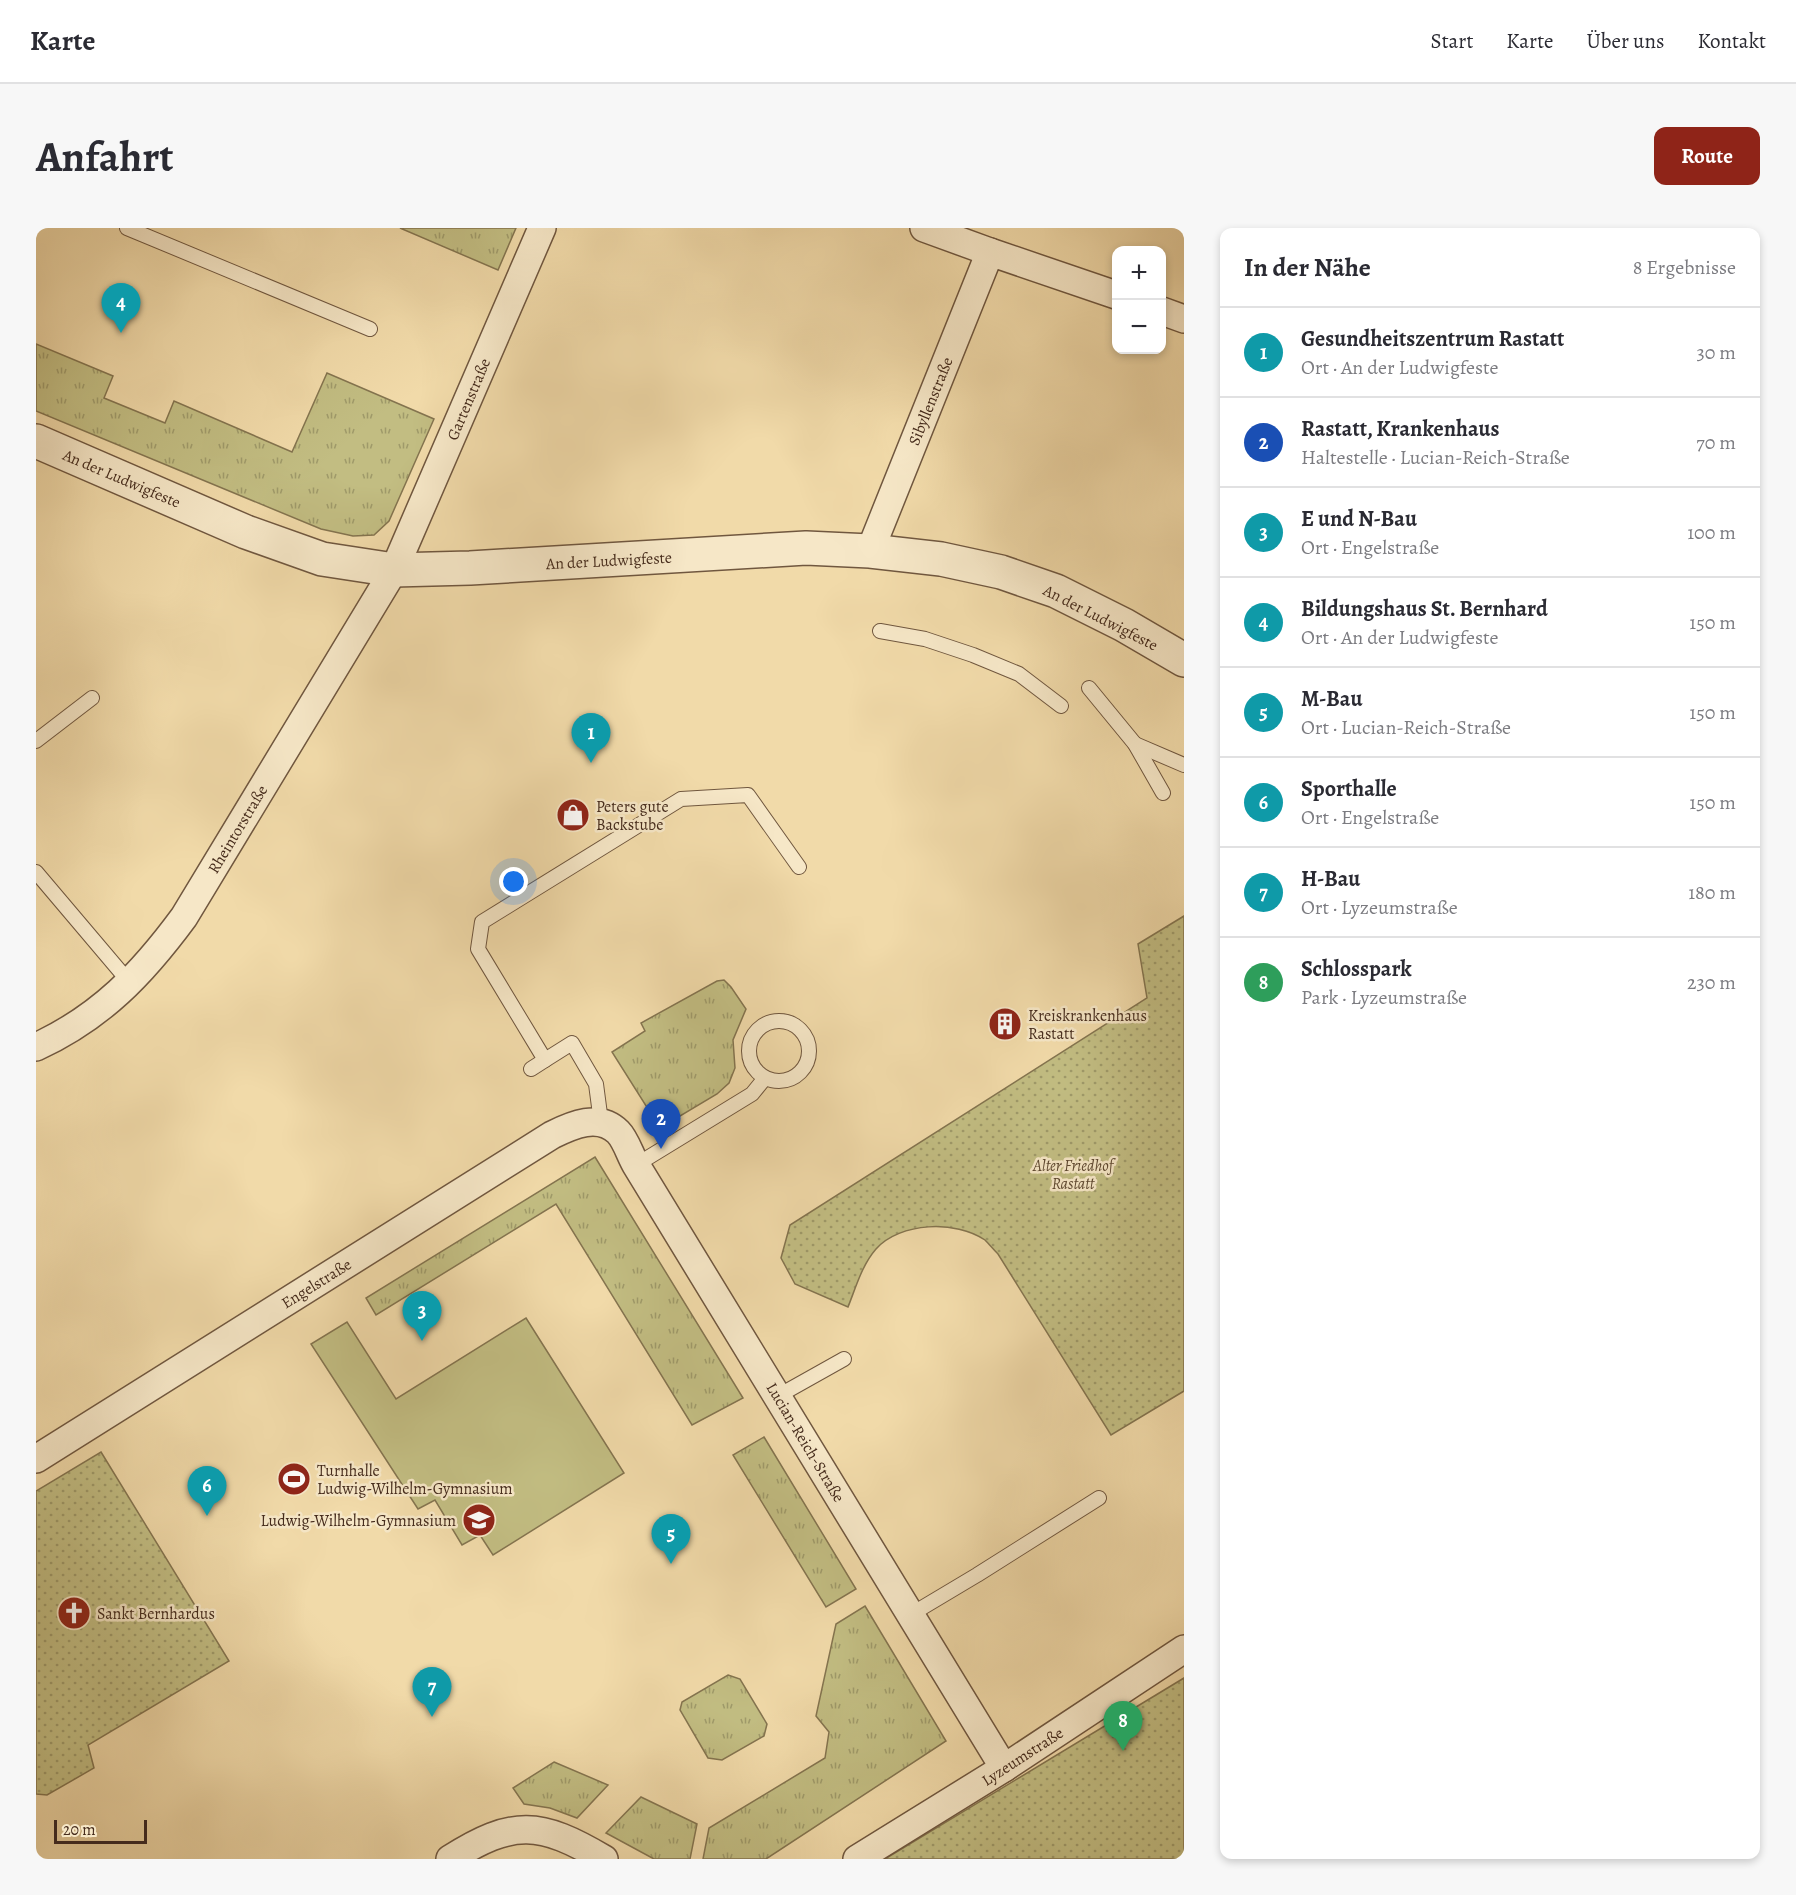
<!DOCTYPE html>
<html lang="de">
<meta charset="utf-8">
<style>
:root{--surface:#fff;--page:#f7f7f7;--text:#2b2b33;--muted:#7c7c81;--line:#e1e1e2;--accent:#8f2418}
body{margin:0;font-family:Alegreya,serif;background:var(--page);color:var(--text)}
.controls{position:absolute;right:18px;top:18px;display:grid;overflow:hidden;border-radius:12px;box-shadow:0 3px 9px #0003}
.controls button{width:54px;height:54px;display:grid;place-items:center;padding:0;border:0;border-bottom:2px solid var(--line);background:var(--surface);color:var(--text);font:30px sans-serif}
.scale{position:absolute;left:18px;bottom:15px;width:93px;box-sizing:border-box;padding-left:6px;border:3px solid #452b1c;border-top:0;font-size:16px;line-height:21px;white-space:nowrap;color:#452b1c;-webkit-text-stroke:4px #f6e7c7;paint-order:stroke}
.you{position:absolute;left:478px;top:654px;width:21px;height:21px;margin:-15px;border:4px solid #fff;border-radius:50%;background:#1a73e8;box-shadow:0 0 0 9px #1a73e833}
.badge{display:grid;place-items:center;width:39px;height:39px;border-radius:50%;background:var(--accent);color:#fff;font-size:20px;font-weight:700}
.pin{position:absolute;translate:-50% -50px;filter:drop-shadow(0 2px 3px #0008)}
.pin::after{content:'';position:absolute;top:32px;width:21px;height:18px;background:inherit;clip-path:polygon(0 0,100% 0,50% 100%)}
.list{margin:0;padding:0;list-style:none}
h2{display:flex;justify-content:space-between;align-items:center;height:78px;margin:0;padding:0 24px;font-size:26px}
h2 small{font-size:20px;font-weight:400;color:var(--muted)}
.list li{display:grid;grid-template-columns:39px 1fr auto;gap:18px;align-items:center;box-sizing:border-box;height:90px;padding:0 24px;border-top:2px solid var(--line)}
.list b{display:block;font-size:22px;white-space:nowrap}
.list p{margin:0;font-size:20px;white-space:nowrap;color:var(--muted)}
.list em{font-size:20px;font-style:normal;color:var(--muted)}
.map{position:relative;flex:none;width:1148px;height:1631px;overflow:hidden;border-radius:12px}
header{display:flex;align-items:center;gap:36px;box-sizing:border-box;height:84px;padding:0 30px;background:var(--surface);border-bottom:2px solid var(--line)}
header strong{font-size:28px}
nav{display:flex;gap:33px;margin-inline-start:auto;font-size:21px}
.intro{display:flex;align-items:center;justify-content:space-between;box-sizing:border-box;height:144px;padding:0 36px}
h1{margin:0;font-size:42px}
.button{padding:15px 27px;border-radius:12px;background:var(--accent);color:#fff;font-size:21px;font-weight:700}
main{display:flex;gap:36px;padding:0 36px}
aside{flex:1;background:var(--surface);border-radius:12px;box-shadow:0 3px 9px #0003}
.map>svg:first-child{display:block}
.grass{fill:url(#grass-tufts);stroke:#84744f;stroke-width:1.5}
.park{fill:url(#park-dots);stroke:#84744f;stroke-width:1.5}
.garden{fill:#c2bd82;stroke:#84744f;stroke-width:1.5}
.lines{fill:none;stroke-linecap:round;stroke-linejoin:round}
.service-casing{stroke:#70573f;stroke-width:16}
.minor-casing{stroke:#70573f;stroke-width:30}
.tertiary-casing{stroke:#70573f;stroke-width:36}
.service{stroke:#f6e7c7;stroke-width:14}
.minor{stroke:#f6e7c7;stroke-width:27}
.tertiary{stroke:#f6e7c7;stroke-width:33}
.labels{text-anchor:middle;stroke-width:5;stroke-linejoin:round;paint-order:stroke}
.street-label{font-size:16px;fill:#452b1c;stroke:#f6e7c7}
.poi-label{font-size:16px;fill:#452b1c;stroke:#f6e7c7;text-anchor:start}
.park-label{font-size:16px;font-style:italic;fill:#5e4830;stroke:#f6e7c7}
</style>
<header>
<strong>Karte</strong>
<nav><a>Start</a><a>Karte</a><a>Über uns</a><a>Kontakt</a></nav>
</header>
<div class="intro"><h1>Anfahrt</h1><a class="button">Route</a></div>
<main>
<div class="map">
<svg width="1148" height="1631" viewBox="0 0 1148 1631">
<defs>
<pattern id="grass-tufts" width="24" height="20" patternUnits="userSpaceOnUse" patternTransform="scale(1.5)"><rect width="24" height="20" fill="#c2bd82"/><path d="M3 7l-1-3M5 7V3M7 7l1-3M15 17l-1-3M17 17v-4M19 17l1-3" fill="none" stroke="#9f9a6a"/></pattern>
<pattern id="park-dots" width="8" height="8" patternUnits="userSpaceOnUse" patternTransform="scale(1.5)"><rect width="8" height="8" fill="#c2bd82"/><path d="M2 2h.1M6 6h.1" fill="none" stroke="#9f9a6a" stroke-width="1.8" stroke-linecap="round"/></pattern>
</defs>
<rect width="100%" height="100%" fill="#f1daa9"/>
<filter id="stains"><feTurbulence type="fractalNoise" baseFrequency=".00333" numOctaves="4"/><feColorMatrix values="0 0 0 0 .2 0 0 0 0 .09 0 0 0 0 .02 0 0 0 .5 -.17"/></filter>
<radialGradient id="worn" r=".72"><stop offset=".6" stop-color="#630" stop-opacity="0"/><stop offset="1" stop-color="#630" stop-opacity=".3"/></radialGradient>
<g class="grass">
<polygon points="364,0 480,0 462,42"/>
<polygon points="0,116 77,148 68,170 129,195 138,173 256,224 291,145 398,191 353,293 338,307 317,308 285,301 0,183"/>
<polygon points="688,752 695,759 710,781 697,812 699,840 693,855 681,866 624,900 576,824 609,803 605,795 681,753"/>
<polygon points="559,929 707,1170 656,1197 520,976 340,1087 330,1070"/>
<polygon points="728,1209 820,1361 790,1379 697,1227"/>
<polygon points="829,1378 910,1513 730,1631 667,1631 673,1600 789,1530 793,1504 780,1488 800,1396"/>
<polygon points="692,1447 704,1451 731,1496 728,1508 686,1532 672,1530 644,1482 646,1474"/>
<polygon points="518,1534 572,1557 541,1590 514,1580 488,1576 477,1560"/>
<polygon points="605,1569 661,1596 654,1631 618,1631 570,1605"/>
</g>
<g class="park">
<path d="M1148,688V1163L1075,1207L962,1026C958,1022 953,1016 949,1012C920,992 864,994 840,1021C826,1037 820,1059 812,1079L759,1056L745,1030L754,997L1111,770L1102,716Z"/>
<polygon points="65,1224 193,1433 52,1517 58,1540 11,1567 0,1566 0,1263"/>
<polygon points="1148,1450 1148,1631 849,1631"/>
</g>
<polygon class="garden" points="490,1090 588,1245 457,1327 444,1307 426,1317 399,1272 382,1281 275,1116 311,1094 360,1171"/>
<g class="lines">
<g class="service-casing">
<g id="service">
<polyline points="91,0 334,101"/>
<polyline points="844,403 889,411 937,427 983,446 1025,478"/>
<polyline points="1053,460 1099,516 1127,565"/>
<polyline points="0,513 56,470"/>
<polyline points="1099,516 1148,537"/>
<polyline points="0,644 94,755"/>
<circle cx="743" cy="823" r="30"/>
<polyline points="509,832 536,815 560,856 565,894"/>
<polyline points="495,841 509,832 442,721 446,694 645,571 712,567 763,639"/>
<polyline points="600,937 716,866 729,850"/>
<polyline points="742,1168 808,1131"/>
<polyline points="874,1387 941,1347 1063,1270"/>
</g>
</g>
<g class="minor-casing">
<g id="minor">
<polyline points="888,0 954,24"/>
<polyline points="1126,83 1148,91"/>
<polyline points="834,323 954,24 1080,67"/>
<path d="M0,819C65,789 106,746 148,689L358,342L506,0"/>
<path d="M0,1231L516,907C536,897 563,885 582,904C590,912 594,927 600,937L968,1540"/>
<path d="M414,1631C477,1591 504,1593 568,1631"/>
<polyline points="821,1631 968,1540 1148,1421"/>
</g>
</g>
<g class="tertiary-casing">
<polyline id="tertiary" points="0,213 210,304 286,331 358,342 434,340 770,320 834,323 905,331 965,344 1020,363 1088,397 1148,432"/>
</g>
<use href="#service" class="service"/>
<use href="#minor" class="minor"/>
<use href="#tertiary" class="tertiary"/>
</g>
<defs>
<g id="shop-disc" transform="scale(1.725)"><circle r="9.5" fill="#8f2418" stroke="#f6e7c7"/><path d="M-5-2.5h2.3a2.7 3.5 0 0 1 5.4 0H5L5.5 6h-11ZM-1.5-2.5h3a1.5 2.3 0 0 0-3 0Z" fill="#fff"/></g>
<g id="building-disc" transform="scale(1.725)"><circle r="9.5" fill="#8f2418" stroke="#f6e7c7"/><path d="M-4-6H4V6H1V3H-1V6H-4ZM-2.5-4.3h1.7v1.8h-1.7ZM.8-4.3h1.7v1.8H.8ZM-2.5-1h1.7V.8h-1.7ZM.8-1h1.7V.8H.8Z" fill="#fff"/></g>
<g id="stadium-disc" transform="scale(1.725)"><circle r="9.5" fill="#8f2418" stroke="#f6e7c7"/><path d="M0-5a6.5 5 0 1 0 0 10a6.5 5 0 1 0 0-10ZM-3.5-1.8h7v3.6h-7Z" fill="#fff"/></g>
<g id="school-disc" transform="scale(1.725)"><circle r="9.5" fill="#8f2418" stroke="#f6e7c7"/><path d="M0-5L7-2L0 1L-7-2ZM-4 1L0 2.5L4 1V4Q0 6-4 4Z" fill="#fff"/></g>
<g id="church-disc" transform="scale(1.725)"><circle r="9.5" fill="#8f2418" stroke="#f6e7c7"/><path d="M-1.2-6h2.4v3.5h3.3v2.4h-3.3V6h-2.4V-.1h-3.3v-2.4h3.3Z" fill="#fff"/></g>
</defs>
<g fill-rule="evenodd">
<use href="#shop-disc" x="537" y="587"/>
<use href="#building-disc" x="969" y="796"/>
<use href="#stadium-disc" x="258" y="1251"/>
<use href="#school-disc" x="443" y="1292"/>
<use href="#church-disc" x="38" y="1385"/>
</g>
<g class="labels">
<g class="street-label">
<text transform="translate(432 171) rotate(-67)" y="6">Gartenstraße</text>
<text transform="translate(894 173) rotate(-68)" y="6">Sibyllenstraße</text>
<text transform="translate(86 250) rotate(23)" y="6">An der Ludwigfeste</text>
<text transform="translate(573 332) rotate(-3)" y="6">An der Ludwigfeste</text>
<text transform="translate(1065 389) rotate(27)" y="6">An der Ludwigfeste</text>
<text transform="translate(201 601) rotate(-59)" y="6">Rheintorstraße</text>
<text transform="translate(280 1055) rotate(-32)" y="6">Engelstraße</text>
<text transform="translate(770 1214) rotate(59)" y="6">Lucian-Reich-Straße</text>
<text transform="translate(986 1528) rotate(-33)" y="6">Lyzeumstraße</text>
</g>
<g class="poi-label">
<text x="560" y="584">Peters gute<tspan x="560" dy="18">Backstube</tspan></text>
<text x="992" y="793">Kreiskrankenhaus<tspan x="992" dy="18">Rastatt</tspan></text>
<text x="281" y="1248">Turnhalle<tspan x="281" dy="18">Ludwig-Wilhelm-Gymnasium</tspan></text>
<text x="420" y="1298" text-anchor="end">Ludwig-Wilhelm-Gymnasium</text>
<text x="61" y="1391">Sankt Bernhardus</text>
</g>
<g class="park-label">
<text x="1037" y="943">Alter Friedhof<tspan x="1037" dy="18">Rastatt</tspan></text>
</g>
</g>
<rect width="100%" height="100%" filter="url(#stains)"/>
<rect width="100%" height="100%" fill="url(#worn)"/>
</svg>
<div class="controls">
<button>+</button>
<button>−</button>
</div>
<div class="scale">20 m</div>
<div class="you"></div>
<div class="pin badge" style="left:555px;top:535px;background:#0f9aa8">1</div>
<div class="pin badge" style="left:625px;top:921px;background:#1a4fb4">2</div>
<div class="pin badge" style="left:386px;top:1113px;background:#0f9aa8">3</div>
<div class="pin badge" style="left:85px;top:105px;background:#0f9aa8">4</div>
<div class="pin badge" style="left:635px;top:1336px;background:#0f9aa8">5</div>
<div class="pin badge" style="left:171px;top:1288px;background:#0f9aa8">6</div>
<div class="pin badge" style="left:396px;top:1489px;background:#0f9aa8">7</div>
<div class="pin badge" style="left:1087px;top:1523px;background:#2e9e5b">8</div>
</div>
<aside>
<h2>In der Nähe<small>8 Ergebnisse</small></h2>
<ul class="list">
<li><span class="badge" style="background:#0f9aa8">1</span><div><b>Gesundheitszentrum Rastatt</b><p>Ort · An der Ludwigfeste</p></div><em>30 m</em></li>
<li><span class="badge" style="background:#1a4fb4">2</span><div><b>Rastatt, Krankenhaus</b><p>Haltestelle · Lucian-Reich-Straße</p></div><em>70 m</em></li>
<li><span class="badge" style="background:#0f9aa8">3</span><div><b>E und N-Bau</b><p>Ort · Engelstraße</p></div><em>100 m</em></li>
<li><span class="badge" style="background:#0f9aa8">4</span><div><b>Bildungshaus St. Bernhard</b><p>Ort · An der Ludwigfeste</p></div><em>150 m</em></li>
<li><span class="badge" style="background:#0f9aa8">5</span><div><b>M-Bau</b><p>Ort · Lucian-Reich-Straße</p></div><em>150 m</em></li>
<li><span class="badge" style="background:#0f9aa8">6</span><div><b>Sporthalle</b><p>Ort · Engelstraße</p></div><em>150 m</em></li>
<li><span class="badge" style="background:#0f9aa8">7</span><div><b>H-Bau</b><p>Ort · Lyzeumstraße</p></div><em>180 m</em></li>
<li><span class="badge" style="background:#2e9e5b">8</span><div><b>Schlosspark</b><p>Park · Lyzeumstraße</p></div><em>230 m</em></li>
</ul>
</aside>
</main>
